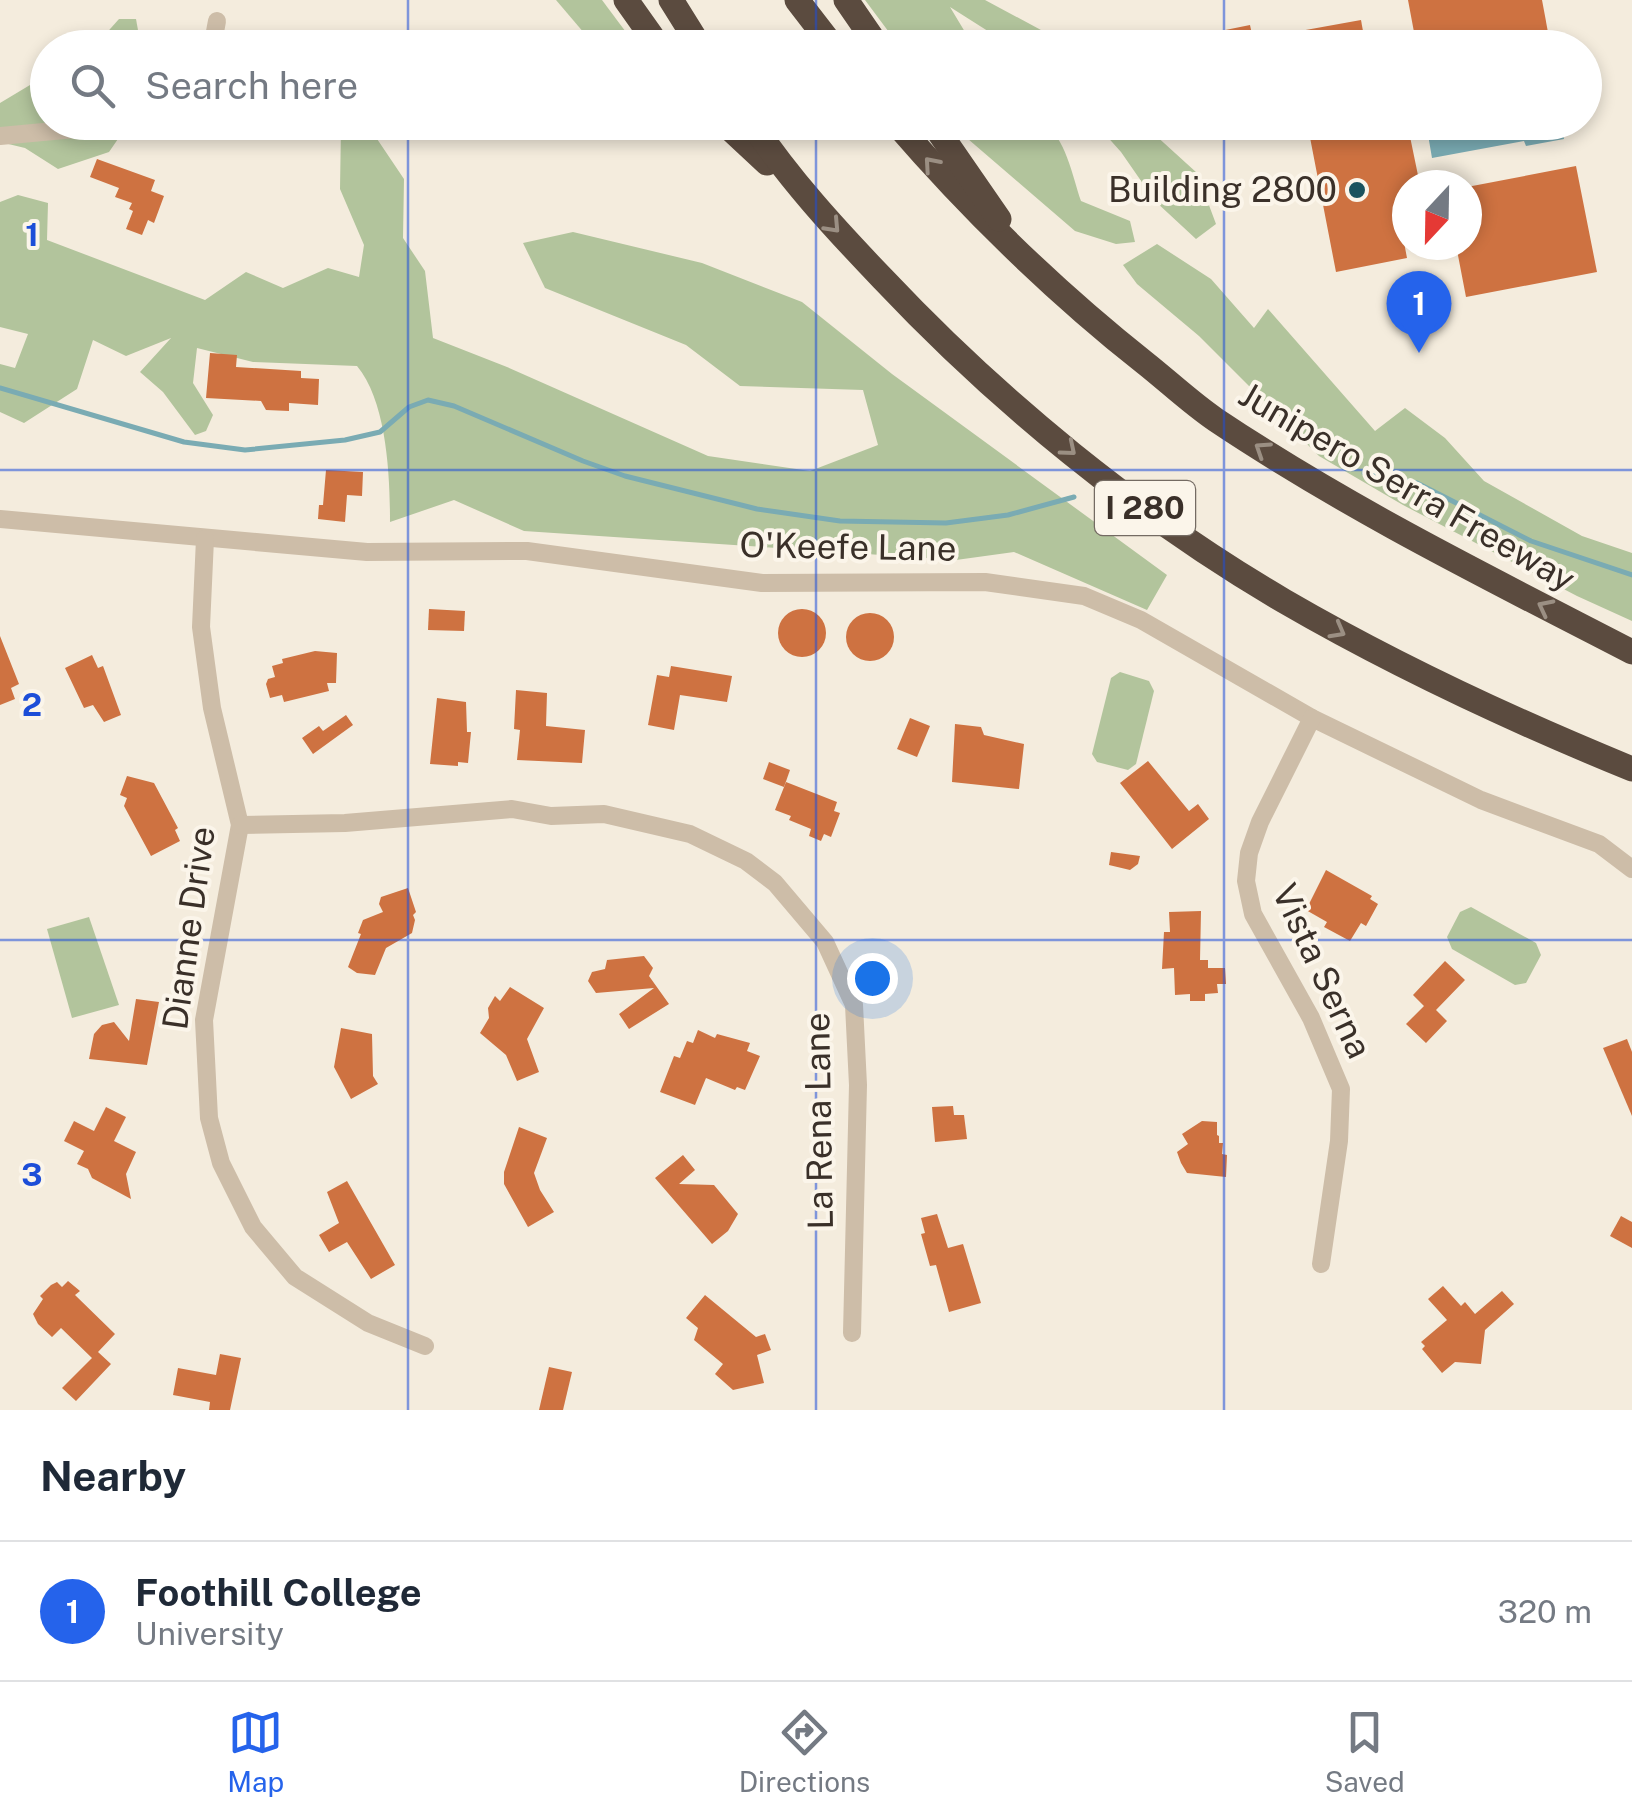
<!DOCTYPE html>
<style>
:root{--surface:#fff;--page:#f2f2f3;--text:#1f2937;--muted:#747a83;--line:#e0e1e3;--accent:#2563eb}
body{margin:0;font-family:"Public Sans",sans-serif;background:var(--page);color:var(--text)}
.compass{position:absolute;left:1392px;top:170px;width:90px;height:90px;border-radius:50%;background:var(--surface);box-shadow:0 5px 15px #0003;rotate:202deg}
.you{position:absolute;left:872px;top:978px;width:35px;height:35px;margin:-25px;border:8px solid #fff;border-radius:50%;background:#1a73e8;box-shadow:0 0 0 15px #1a73e833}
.badge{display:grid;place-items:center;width:65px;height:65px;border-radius:50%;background:var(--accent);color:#fff;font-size:32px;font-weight:700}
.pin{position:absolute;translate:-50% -82px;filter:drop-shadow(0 2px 5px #0008)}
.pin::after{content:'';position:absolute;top:52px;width:35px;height:30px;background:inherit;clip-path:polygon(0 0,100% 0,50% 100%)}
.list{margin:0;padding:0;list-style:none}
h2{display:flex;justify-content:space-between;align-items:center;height:130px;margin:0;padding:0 40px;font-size:42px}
h2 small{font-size:32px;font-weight:400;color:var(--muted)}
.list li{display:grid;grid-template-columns:65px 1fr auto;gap:30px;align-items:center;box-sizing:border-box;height:140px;padding:0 40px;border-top:2px solid var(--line)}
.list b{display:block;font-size:38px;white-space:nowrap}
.list p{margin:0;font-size:32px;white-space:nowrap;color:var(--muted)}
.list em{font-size:32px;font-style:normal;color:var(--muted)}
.icon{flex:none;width:55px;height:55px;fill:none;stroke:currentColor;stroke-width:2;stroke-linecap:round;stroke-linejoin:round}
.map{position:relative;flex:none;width:1632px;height:1410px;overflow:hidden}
.search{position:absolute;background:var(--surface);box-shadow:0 5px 15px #0003;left:30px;right:30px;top:30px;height:110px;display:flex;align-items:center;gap:25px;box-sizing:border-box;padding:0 35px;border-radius:55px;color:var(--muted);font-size:38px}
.sheet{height:270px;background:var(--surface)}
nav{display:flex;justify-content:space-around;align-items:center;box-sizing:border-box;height:140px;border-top:2px solid var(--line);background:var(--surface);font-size:28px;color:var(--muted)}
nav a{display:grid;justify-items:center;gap:5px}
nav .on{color:var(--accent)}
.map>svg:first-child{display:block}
.green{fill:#b2c49c}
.water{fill:#7aabb3}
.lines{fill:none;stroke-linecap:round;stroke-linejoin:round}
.stream{stroke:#7aabb3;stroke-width:5}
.building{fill:#ce7241}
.minor{stroke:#cdbda8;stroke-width:18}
.highway{stroke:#5b4b3f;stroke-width:25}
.oneway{stroke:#9b8f83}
.grid{fill:none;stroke:#1d4ed8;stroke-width:2.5;stroke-opacity:0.55}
.poi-dot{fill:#1b535e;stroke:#fbf5ea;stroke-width:4}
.labels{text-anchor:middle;stroke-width:8;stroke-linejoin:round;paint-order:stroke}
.shield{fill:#fbf5ea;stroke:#746b63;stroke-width:2.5}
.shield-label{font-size:32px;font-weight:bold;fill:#3a3029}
.poi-label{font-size:35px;fill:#3a3029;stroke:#fbf5ea;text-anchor:end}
.street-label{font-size:35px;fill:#3a3029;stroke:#fbf5ea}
.grid-label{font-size:32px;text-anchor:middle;font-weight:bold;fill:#1d4ed8;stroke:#fbf5ea;stroke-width:8;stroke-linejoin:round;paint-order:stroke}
</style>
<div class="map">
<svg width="1632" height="1410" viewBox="0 0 1632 1410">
<rect width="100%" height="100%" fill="#f4ecdd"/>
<g class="green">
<polygon points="556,0 602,0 637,47 596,47"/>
<polygon points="865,0 985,0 1041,30 1051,47 1013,47 950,7 974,47 900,47"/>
<polygon points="119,19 136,19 141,47 94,47"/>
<polygon points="47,79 48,122 129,123 109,152 58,169 25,148 0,142 0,103 30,85"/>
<path d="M1042,122C1066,137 1072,175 1081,201L1130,221L1135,242L1116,244L1075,231L968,139L956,123Z"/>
<polygon points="1095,123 1142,123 1197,173 1216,224 1196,239 1155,201 1121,152"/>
<path d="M367,124L404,179L403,238L425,271L433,338L507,367L708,456L810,471L878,445L863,390L740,386L686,345L545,288L523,243L573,232L702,263L802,302L892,374L1167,575L1147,610L1014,552L956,560L524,531L454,500L390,522C390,476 387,402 357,366L253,362L197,348L193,383L213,415L206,431L195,435L163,392L140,372L171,338L126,356L93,340L77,389L24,423L0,412V364L15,368L28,334L0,327V202L18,195L48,203L47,240L205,300L246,272L283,288L328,268L359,277L364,245L340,189L341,126Z"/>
<polygon points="1157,244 1211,279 1254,328 1268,309 1375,431 1405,408 1445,438 1484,481 1582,536 1632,553 1632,621 1577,596 1403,505 1319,456 1199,336 1137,284 1123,265"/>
<polygon points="1120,672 1149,681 1154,691 1136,764 1128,770 1097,762 1092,754 1111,678"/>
<polygon points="1471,907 1536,943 1541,955 1526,983 1515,985 1452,949 1447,937 1460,912"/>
<polygon points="89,917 119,1005 72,1018 47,929"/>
</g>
<polygon class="water" points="1426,123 1561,123 1564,139 1526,146 1524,141 1432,158"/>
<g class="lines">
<g class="stream">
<polyline points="0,388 184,442 245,450 345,440 380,432 409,407 428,400 454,406 583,461 625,476 757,509 840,521 946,523 1008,515 1074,497"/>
<polyline points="1364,473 1417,483 1531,541 1632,575"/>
</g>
</g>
<g class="building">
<polygon points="1408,0 1542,0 1550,43 1527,48 1417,48"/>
<polygon points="1361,20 1366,48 1292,48 1289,33"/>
<polygon points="1250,25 1255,48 1171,48 1171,41"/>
<polygon points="1307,122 1407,122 1420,185 1407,185 1407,202 1397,205 1407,258 1336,272"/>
<polygon points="97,159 155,180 151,191 164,196 154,223 148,220 142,235 126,229 133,211 129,209 132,203 115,197 119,188 90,177"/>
<polygon points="1576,166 1597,272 1466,297 1456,245 1467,245 1467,187"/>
<polygon points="210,353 237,355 236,367 301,371 301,378 319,379 318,405 289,403 289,411 266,410 261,401 206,398"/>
<polygon points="326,470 363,472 362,496 347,495 345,522 318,519 319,505 323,505"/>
<circle cx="802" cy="633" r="24"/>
<polygon points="429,609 465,611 464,631 428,630"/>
<circle cx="870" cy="637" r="24"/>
<polygon points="0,636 19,684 11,688 15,699 0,705"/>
<polygon points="315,651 337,653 336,683 327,683 329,691 284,702 282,695 270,698 266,684 268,679 275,677 272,666 283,663 282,659"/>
<polygon points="92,655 98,668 103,666 121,715 104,722 93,705 84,708 65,668"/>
<polygon points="671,666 732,676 727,702 680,695 674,730 648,725 657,675 669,677"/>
<polygon points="516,690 547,693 546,726 585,730 582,763 517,760 520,730 514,729"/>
<polygon points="437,698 466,702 467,732 471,732 468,763 458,762 458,766 430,764"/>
<polygon points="346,715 353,725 313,754 302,738 319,726 323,731"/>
<polygon points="910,718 930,726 917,757 897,749"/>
<polygon points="955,724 981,727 984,735 1024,744 1019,789 952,782"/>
<polygon points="1148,761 1189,811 1198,804 1209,819 1172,849 1120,783"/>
<polygon points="769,762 790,770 784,787 763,779"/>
<polygon points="127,776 154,783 178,828 175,830 180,841 151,856 124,806 127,798 120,795"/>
<polygon points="786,782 837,802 834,811 840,813 831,837 824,834 821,841 809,836 811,829 789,820 791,816 775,810"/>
<polygon points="1111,852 1140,856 1138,864 1130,870 1109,865"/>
<polygon points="1326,870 1372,896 1370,899 1378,904 1366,926 1361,923 1350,941 1324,927 1327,922 1306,910"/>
<polygon points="408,888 416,912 413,915 415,920 412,933 386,948 375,975 357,973 348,967 361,934 358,933 363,920 383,912 379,904 381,897"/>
<polygon points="1201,911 1200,960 1208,960 1208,968 1225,968 1226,984 1217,984 1218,993 1205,994 1205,1001 1190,1001 1190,994 1175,995 1174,968 1162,969 1164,932 1170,932 1169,912"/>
<polygon points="644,956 653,968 649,976 669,1004 629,1029 619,1014 654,988 596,993 588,981 592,972 605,969 607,960"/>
<polygon points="1445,961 1465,980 1436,1010 1447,1021 1426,1043 1406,1024 1424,1006 1413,995"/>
<polygon points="510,987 544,1008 527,1039 539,1072 517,1081 506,1055 480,1033 489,1018 488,1008 495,996 500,1001"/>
<polygon points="136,999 159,1002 147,1065 89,1059 94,1034 102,1025 114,1022 129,1041"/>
<polygon points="341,1028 372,1034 373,1076 378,1084 351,1099 334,1067"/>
<polygon points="698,1030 715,1038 717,1034 750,1043 747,1051 760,1056 745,1090 737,1087 735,1090 706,1078 695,1105 660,1092 674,1056 680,1058 687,1041 693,1043"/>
<polygon points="1627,1039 1632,1052 1632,1116 1603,1048"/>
<polygon points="953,1106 954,1115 964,1115 967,1139 935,1142 932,1107"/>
<polygon points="106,1107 126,1117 114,1141 136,1152 126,1174 131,1199 92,1178 88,1169 77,1164 84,1151 64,1141 74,1121 94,1131"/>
<polygon points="1202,1121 1217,1122 1217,1135 1219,1136 1219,1143 1223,1143 1222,1154 1227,1155 1226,1177 1187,1173 1181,1163 1177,1152 1188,1144 1182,1134"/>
<polygon points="519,1127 547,1138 534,1173 540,1190 554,1212 528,1227 504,1184 504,1172"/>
<polygon points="683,1155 695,1170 679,1184 714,1185 738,1214 728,1231 712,1244 655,1178"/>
<polygon points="347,1181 395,1265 371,1279 347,1242 329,1252 319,1235 339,1223 327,1192"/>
<polygon points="937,1214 948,1248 963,1244 981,1303 949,1312 936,1265 930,1266 921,1234 925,1233 921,1218"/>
<polygon points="1621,1216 1632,1222 1632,1248 1610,1236"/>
<polygon points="68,1281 80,1291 75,1295 115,1334 98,1352 111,1364 76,1401 62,1388 92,1358 61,1328 52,1337 38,1324 33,1314 43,1299 40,1296 51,1285 57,1282 62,1287"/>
<polygon points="1443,1286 1461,1306 1465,1302 1475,1314 1502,1291 1514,1304 1485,1330 1481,1364 1455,1362 1442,1373 1422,1349 1425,1346 1421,1342 1447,1320 1428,1299"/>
<polygon points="705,1295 756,1337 765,1334 771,1350 757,1355 764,1383 733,1390 715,1374 723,1364 694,1340 698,1328 686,1318"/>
<polygon points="220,1354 241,1358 230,1410 209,1410 210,1402 173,1395 178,1368 216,1375"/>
<polygon points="549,1367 572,1372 563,1410 539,1410"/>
</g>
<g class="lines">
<g class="minor">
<polyline points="212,48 217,21"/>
<polyline points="0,136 150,122"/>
<polyline points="0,519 367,552 527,551 762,583 985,582 1084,596 1141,620 1312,718 1481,800 1599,844 1632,869"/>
<polyline points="205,539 201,627 212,708 240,825 204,1020 209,1118 221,1163 253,1227 295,1277 368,1323 425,1346"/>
<polyline points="1312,718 1260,822 1249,853 1246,881 1253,914 1311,1018 1341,1089 1339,1141 1321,1264"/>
<polyline points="240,825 345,823 512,809 551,816 604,814 690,834 746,861 775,883 825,942 854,1005 858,1085 852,1333"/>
</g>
<g class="highway">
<polyline points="626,0 660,48"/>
<polyline points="671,0 701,48"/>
<polyline points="797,0 834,48"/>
<polyline points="846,0 879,48"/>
<polyline points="723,122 767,163"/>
<path d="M751,122C790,180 835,229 883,279C999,402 1137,515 1284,601C1396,666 1512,720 1632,769"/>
<path d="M895,122C971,210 1054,291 1145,363C1169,382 1191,403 1216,420C1349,509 1491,579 1632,652"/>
<polyline points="932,122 999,219"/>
</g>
</g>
<defs><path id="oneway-chevron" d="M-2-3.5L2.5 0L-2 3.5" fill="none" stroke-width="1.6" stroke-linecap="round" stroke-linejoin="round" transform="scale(2.5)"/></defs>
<g class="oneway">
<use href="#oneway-chevron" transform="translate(931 164) rotate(-131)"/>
<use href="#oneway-chevron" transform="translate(833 226) rotate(47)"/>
<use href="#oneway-chevron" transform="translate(1069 449) rotate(40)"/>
<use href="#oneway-chevron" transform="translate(1262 449) rotate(-147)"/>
<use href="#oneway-chevron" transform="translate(1545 607) rotate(-153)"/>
<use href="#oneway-chevron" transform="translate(1338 631) rotate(29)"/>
</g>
<path class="grid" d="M408,0V48M816,0V48M1224,0V48M408,122V1410M816,122V1410M1224,122V1410M0,470H1632M0,940H1632"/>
<circle class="poi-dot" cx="1357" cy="190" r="10"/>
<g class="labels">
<rect class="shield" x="1095" y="481" width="100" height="54" rx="8"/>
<g class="shield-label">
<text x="1145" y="519">I 280</text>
</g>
<g class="poi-label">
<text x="1337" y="202">Building 2800</text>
</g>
<g class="street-label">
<text transform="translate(1407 487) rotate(30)" y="12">Junipero Serra Freeway</text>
<text transform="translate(848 547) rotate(1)" y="12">O'Keefe Lane</text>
<text transform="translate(189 928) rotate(-82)" y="12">Dianne Drive</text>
<text transform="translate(1322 971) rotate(65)" y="12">Vista Serna</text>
<text transform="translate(819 1121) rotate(-91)" y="12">La Rena Lane</text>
</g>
</g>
<g class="grid-label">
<text x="32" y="246">1</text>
<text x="32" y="716">2</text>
<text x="32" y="1186">3</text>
</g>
</svg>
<svg class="compass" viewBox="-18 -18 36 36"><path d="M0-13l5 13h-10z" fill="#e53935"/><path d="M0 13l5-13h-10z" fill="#747a83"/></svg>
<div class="you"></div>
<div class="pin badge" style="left:1419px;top:353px">1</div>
<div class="search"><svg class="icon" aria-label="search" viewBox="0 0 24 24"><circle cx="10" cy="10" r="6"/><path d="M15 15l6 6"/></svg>Search here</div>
</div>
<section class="sheet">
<h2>Nearby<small></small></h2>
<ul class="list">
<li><span class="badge">1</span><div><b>Foothill College</b><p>University</p></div><em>320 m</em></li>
</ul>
</section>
<nav>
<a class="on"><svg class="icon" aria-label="map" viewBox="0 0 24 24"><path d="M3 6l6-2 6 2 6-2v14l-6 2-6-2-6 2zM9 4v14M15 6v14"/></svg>Map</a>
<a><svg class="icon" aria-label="directions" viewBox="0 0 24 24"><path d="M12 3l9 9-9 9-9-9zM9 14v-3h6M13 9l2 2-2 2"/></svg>Directions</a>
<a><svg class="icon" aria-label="saved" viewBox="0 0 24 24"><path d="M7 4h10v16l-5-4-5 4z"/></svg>Saved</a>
</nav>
